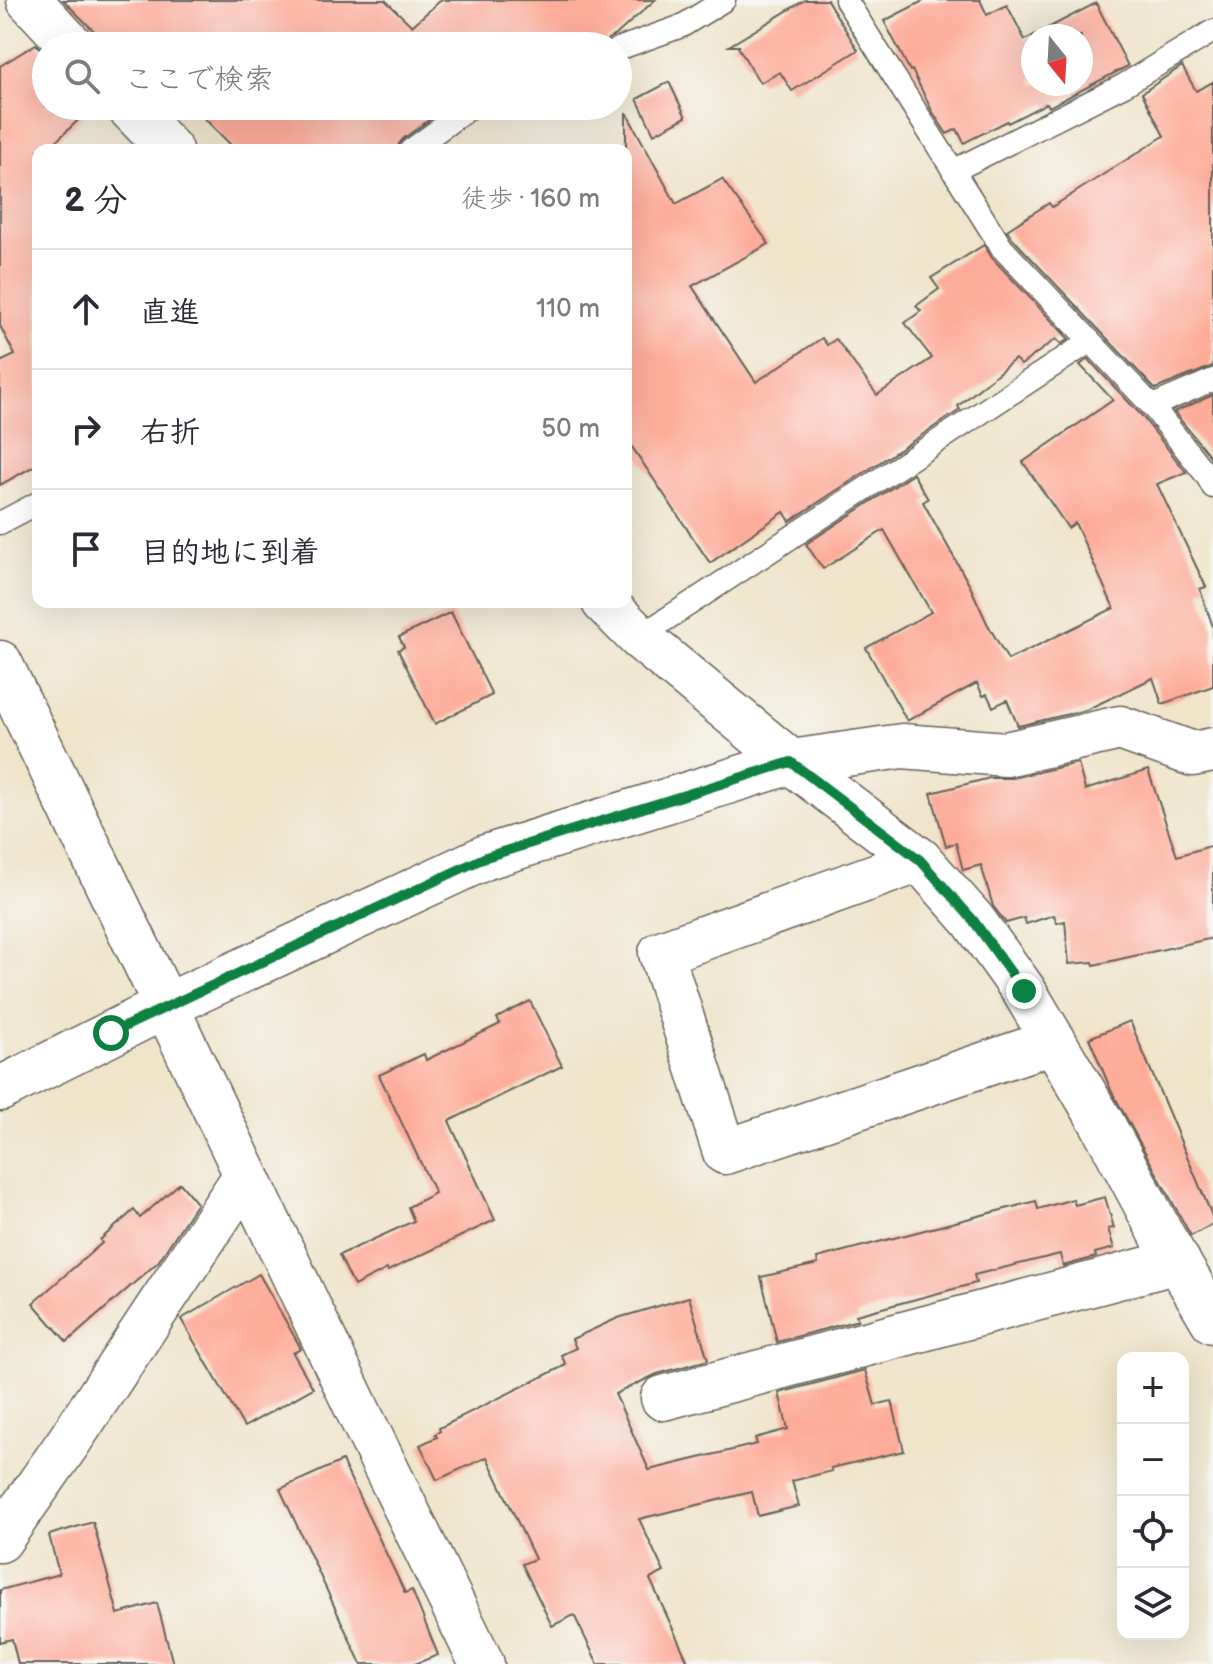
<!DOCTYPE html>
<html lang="ja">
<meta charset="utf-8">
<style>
:root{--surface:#fff;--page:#f2f2f3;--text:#2b2b33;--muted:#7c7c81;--line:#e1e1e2}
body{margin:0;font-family:"Balsamiq Sans","Klee One",sans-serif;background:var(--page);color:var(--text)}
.controls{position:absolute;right:24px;bottom:24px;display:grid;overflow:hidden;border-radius:16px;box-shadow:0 8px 32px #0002}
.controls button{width:72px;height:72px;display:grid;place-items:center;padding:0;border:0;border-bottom:2px solid var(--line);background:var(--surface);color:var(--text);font:40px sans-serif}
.compass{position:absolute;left:1021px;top:24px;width:72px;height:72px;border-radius:50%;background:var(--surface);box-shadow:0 8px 32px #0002;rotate:162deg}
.stop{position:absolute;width:24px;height:24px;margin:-18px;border:6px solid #0b8043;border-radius:50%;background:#fff}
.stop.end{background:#0b8043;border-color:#fff;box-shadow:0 2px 8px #0008}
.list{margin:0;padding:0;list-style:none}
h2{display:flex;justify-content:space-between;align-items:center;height:104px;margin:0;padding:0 32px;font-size:34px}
h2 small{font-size:26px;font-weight:400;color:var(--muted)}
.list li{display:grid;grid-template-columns:52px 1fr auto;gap:24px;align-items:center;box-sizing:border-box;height:120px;padding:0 32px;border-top:2px solid var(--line)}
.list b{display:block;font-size:30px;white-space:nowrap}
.list em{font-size:26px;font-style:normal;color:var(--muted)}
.icon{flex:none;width:44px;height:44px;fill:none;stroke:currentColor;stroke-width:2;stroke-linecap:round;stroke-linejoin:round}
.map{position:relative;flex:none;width:1213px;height:1664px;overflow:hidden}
.search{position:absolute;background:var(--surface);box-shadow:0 8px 32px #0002;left:32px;top:32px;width:600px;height:88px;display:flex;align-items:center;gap:20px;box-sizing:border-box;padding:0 28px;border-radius:44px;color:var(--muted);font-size:30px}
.panel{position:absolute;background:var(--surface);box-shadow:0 8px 32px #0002;left:32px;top:144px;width:600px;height:464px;border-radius:16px}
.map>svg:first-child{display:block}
.building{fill:#feac9a;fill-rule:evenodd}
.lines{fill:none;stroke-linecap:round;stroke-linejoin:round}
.lane-casing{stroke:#666259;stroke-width:25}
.street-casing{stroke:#666259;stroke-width:47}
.secondary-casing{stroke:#666259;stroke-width:47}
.lane{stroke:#fff;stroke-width:22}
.street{stroke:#fff;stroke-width:44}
.secondary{stroke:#fff;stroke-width:44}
.route{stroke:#0b8043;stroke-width:10}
</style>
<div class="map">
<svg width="1213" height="1664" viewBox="0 0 1213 1664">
<rect width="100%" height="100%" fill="#f6f6f2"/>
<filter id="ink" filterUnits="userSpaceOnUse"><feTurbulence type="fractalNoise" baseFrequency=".0125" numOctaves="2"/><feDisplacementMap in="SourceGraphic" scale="16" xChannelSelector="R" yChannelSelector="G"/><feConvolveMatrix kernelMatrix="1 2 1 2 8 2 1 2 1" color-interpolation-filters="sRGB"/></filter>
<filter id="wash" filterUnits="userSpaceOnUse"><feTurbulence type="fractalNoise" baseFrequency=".006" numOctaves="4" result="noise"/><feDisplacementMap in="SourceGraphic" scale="32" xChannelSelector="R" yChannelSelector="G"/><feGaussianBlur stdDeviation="1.8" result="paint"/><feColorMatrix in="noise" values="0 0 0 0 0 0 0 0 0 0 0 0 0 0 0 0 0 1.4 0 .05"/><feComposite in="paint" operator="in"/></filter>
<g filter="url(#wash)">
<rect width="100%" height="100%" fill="#f0e4ca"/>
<g id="blocks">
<g class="building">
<polygon points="63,0 385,0 412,26 441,0 655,0 617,34 608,39 604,46 109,46"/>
<polygon points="805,0 827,0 858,50 792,91 780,72 760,83 738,47 740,46 729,46"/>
<path d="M925,0H980L987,15L1007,5L1025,40L1096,3L1128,66L1049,107L1047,103L1008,123L1007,121L964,143L957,129L947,134L932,111L912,70L910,71L884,21ZM1033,36H1081V84H1033Z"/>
<polygon points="36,44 46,55 46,106 93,106 47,150 38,150 38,464 0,485 0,362 15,355 0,326 0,66"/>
<polygon points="1182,66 1196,91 1213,82 1213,366 1155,389 1013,239 1007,230 1049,203 1052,207 1164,136 1142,93"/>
<polygon points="669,82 686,117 654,134 637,99"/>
<polygon points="204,106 448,106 403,139 399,144 397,150 236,150 198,112"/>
<polygon points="626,112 676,204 722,179 769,244 692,286 756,382 822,338 827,345 836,339 877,395 932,358 905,323 921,311 916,306 939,289 931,278 984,245 992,258 1069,339 1061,344 1056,339 1021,365 1015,359 958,406 960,410 790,521 784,512 710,563 626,438"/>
<polygon points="1088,359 1141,415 1186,472 1157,484 1206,587 1200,589 1213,627 1213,686 1162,704 1153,678 1086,710 1018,726 1007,700 993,707 987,694 983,696 977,683 907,721 866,648 931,612 884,530 823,569 806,544 913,474 928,499 923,502 970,586 987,623 1008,660 1114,608 1075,523 1068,528 1023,462 1113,400 1080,365"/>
<polygon points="1213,395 1213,460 1174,412"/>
<polygon points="451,612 492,695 435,724 398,650 404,647 399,637"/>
<polygon points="1078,763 1085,790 1148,770 1177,856 1213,845 1213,938 1094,965 1093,962 1069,964 1065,921 1057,923 1054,915 1026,924 1024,918 1006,923 993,906 981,865 963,870 956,843 946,846 931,793 990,778 1012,778"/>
<polygon points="530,1001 562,1066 449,1121 495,1220 388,1271 387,1269 354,1286 339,1255 414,1221 408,1207 435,1193 379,1075 424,1054 426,1060 500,1024 497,1018"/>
<polygon points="1130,1021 1213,1218 1213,1224 1191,1236 1111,1090 1089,1038"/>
<polygon points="180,1183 197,1203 158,1262 67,1342 33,1303 102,1243 100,1240 134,1210 140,1218"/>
<polygon points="1105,1197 1114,1228 1108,1229 1114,1248 1095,1253 1096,1257 1063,1266 1060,1254 974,1275 976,1283 856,1315 858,1320 777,1342 761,1277 818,1264 817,1258 1036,1201 1038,1209 1073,1199 1075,1205"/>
<polygon points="259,1274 298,1343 301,1349 293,1353 313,1388 244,1427 181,1319"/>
<polygon points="689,1297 708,1360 657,1374 615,1394 649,1470 757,1444 755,1438 788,1429 779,1393 865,1370 875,1405 892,1401 904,1451 831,1468 832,1471 792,1481 799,1506 758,1516 752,1492 639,1519 664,1572 650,1579 689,1664 598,1664 574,1615 552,1626 522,1564 535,1559 487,1457 437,1480 420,1445 437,1437 435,1434 440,1431 439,1428 460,1418 460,1417 566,1365 561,1355 576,1348 572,1339 618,1318"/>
<polygon points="342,1461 405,1593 412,1590 438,1655 415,1664 361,1664 280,1489"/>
<polygon points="93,1522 118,1614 157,1603 173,1664 18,1664 12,1639 0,1642 0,1590 59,1574 49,1535"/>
</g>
</g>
</g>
<g filter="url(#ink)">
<use href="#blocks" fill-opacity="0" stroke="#666259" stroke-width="2"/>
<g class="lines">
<g class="lane-casing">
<g id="lane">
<polyline points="846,0 1002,248 1152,406 1207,476 1213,487"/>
<polyline points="618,49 682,26 724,0"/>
<polyline points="411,150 472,106"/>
<polyline points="953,171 1124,85 1213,31"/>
<polyline points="1152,406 1213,380"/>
<polyline points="0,523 38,503"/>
<polyline points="639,637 1089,342"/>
</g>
</g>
<g class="street-casing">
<g id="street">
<polyline points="29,0 72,46"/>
<polyline points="128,106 170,150"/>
<polyline points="604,602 639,637 791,762 920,860 973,920 1024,991 1102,1123 1163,1237 1213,1321"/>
<polyline points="920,860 661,953 725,1152 1054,1041"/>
<polyline points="166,1006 360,1415 482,1664"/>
<polyline points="0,1089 166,1006 486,857 791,762 902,746 1006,754 1120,728 1193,754 1213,750"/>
<polyline points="663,1398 1178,1261"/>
<polyline points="0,1540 68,1443 246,1175"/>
</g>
</g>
<g class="secondary-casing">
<polyline id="secondary" points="0,663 166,1006"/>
</g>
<use href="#lane" class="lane"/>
<use href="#street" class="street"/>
<use href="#secondary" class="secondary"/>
</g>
</g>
<g class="lines" filter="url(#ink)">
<polyline class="route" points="111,1033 486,857 791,762 920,860 973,920 1024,991"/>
</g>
</svg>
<div class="controls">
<button>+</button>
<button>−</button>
<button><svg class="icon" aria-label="locate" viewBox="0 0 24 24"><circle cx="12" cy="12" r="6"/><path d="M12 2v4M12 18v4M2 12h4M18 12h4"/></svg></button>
<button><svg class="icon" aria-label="layers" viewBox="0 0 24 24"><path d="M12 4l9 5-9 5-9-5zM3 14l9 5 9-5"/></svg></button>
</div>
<svg class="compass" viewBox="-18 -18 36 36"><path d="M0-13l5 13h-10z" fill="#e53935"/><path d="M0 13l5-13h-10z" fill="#7c7c81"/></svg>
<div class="stop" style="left:111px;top:1033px"></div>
<div class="stop end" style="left:1024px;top:991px"></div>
<div class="search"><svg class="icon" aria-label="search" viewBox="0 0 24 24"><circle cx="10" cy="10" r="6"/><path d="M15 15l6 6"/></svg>ここで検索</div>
<section class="panel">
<h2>2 分<small>徒歩 · 160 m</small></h2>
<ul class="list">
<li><svg class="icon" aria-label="ahead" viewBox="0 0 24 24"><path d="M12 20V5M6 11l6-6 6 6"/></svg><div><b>直進</b></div><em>110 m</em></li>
<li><svg class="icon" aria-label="right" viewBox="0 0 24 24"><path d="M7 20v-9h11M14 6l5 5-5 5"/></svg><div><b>右折</b></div><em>50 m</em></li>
<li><svg class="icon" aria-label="arrive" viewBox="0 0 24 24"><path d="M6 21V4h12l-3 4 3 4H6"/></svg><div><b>目的地に到着</b></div></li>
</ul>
</section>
</div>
